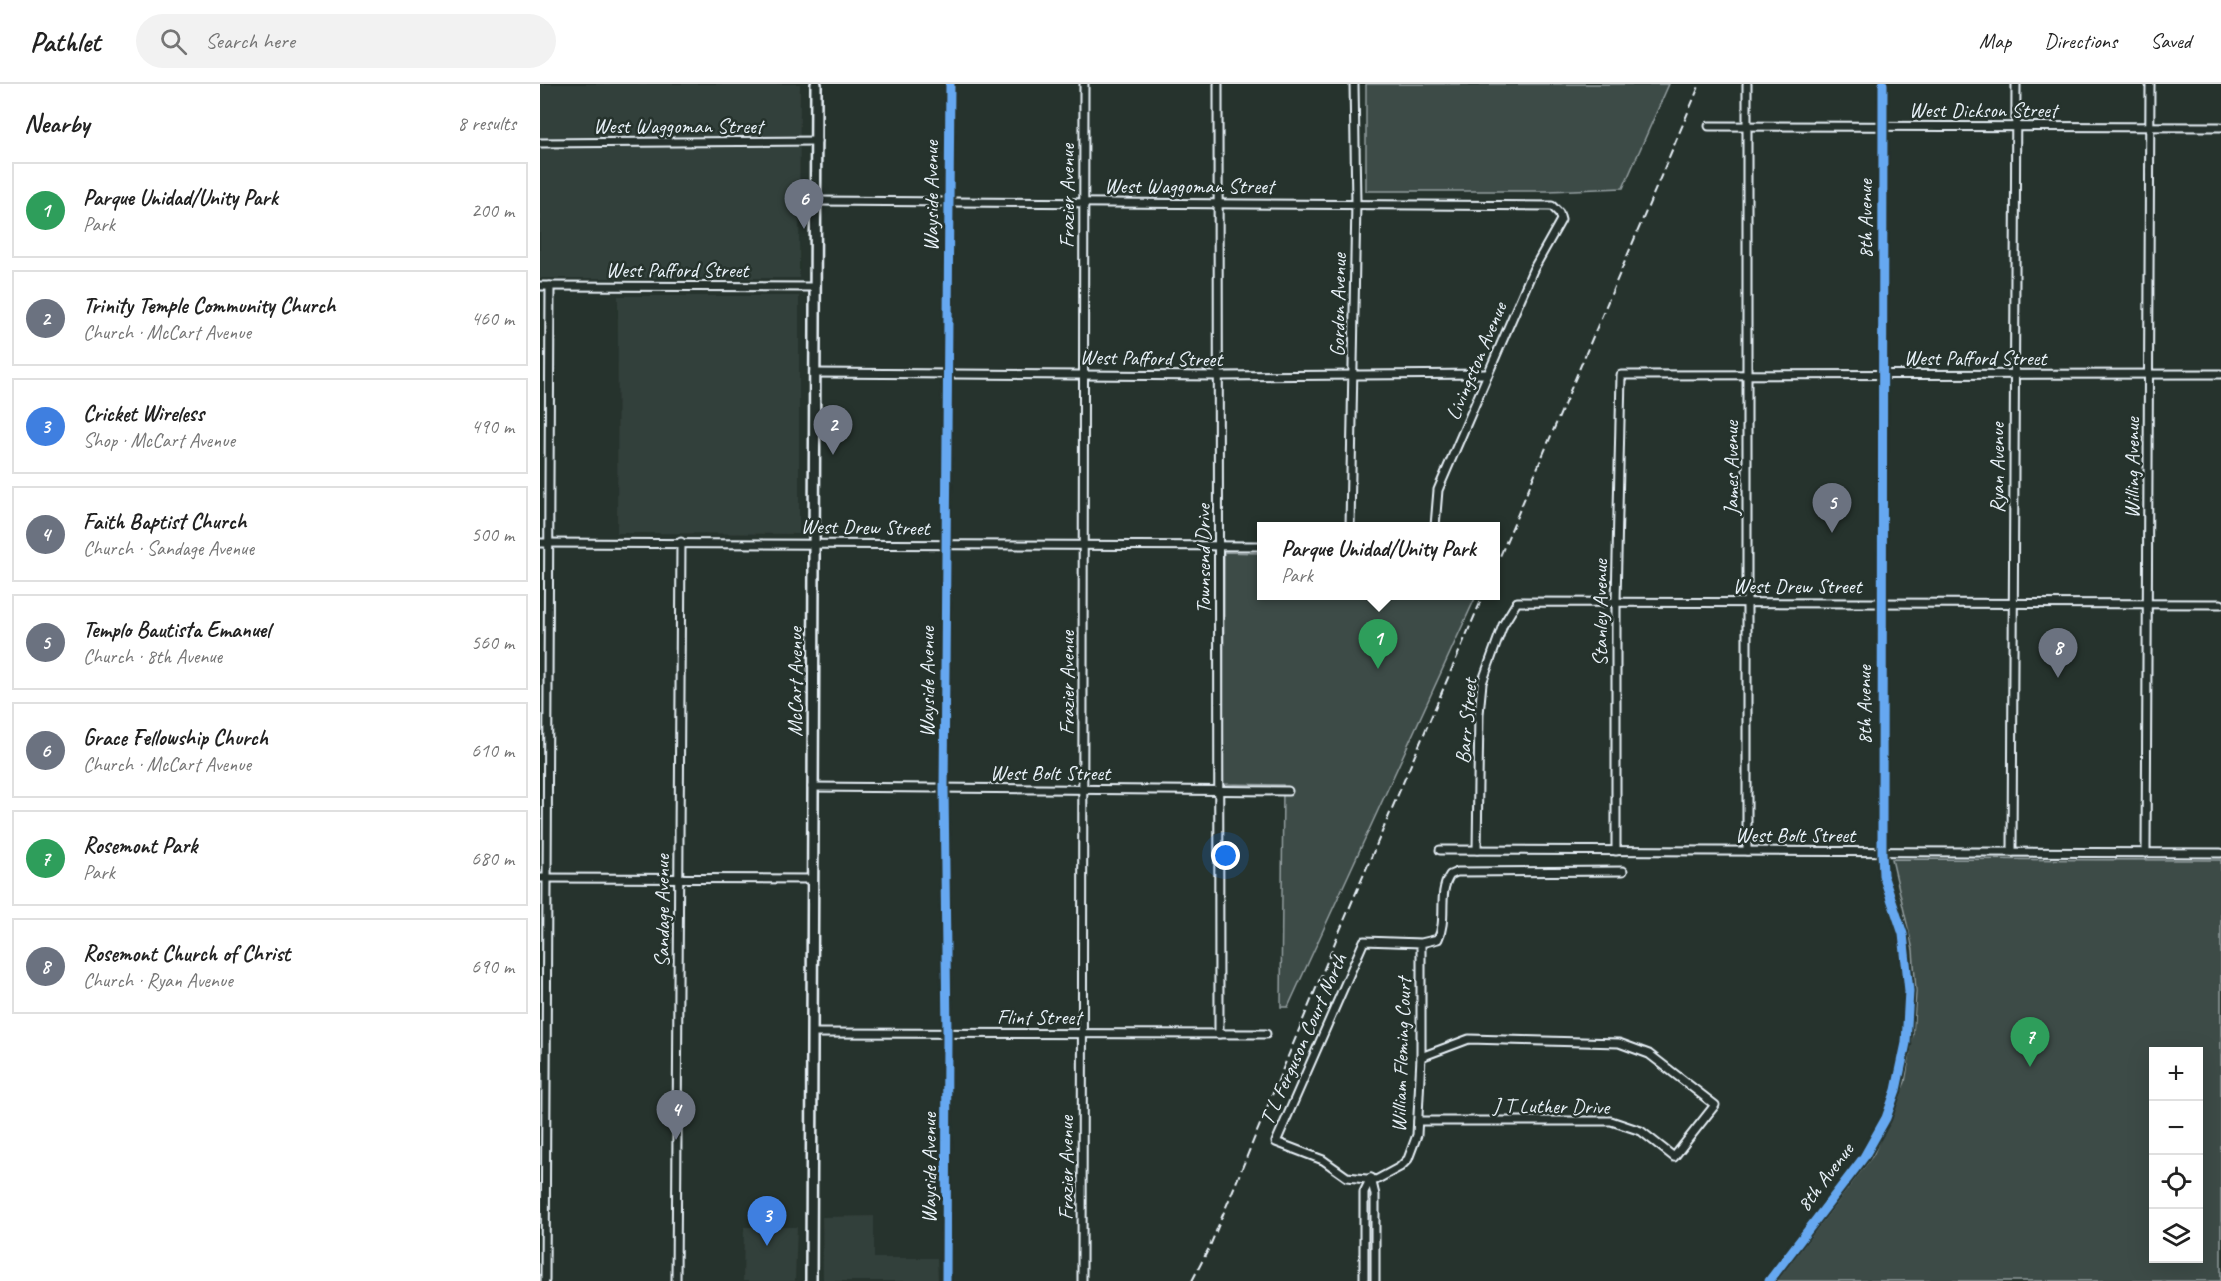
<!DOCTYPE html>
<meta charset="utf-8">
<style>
:root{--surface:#fff;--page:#f2f2f2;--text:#222;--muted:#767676;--line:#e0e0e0;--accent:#857141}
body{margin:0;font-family:Caveat,sans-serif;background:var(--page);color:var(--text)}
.controls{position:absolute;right:18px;bottom:18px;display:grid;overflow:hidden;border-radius:0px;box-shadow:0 6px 24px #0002}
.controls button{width:54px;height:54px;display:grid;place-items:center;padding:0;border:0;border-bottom:2px solid var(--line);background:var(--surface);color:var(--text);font:30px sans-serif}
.you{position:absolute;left:686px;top:772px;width:21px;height:21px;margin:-15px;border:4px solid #fff;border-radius:50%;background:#1a73e8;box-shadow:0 0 0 9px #1a73e833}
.badge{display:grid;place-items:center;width:39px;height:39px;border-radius:50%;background:var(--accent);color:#fff;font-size:20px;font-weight:700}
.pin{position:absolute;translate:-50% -50px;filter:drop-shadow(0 2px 3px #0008)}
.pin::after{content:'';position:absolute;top:32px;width:21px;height:18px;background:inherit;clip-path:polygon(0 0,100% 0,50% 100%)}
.popup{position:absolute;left:717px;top:438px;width:243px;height:78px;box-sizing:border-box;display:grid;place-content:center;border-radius:0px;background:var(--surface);filter:drop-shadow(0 2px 4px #0005);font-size:20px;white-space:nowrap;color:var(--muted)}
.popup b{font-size:22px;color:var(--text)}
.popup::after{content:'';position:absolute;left:50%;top:100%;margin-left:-12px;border:12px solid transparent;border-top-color:var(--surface)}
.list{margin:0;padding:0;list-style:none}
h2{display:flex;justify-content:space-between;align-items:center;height:78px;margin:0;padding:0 24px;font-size:26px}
h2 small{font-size:20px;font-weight:400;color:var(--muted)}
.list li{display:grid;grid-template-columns:39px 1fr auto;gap:18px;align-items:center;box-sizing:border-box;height:96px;margin:0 12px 12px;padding:0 12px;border:2px solid var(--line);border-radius:0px}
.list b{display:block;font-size:22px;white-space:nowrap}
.list p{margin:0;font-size:20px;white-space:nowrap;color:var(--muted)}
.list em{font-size:20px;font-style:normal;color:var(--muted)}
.icon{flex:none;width:33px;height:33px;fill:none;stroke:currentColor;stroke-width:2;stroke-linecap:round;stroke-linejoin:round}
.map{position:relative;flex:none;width:1681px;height:1197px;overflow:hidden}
header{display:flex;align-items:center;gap:36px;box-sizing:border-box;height:84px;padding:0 30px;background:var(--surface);border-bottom:2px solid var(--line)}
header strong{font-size:28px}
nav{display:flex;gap:33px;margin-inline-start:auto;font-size:21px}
.search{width:420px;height:54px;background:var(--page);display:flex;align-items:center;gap:15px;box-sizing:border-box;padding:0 21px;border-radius:33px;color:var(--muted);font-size:22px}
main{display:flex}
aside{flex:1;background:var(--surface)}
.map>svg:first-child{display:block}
.built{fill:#333f3a}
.green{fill:#3e4b47;stroke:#939ea0;stroke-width:1.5;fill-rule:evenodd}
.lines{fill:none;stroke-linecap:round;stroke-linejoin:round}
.minor-casing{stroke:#e8f1f8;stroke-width:11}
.secondary-casing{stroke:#e8f1f8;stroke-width:14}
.minor{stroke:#26332d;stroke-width:7}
.secondary{stroke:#26332d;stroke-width:9}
.rail{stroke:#e8f1f8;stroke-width:2;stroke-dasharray:9 4.5;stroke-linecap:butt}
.cycleway-casing{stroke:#26332d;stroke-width:13}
.cycleway{stroke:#66a8f1;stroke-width:9}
.labels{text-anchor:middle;stroke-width:5;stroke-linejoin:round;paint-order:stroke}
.street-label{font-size:21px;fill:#e8f1f8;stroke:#26332d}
</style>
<header>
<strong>Pathlet</strong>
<div class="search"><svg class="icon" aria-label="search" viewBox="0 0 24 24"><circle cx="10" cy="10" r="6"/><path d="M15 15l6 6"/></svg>Search here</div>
<nav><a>Map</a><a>Directions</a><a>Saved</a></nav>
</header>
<main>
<aside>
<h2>Nearby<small>8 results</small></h2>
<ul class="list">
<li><span class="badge" style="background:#2e9e5b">1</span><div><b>Parque Unidad/Unity Park</b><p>Park</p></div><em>200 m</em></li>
<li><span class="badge" style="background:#6b7280">2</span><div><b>Trinity Temple Community Church</b><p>Church · McCart Avenue</p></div><em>460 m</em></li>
<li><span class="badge" style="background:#3f7fe0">3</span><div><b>Cricket Wireless</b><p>Shop · McCart Avenue</p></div><em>490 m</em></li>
<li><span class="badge" style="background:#6b7280">4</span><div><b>Faith Baptist Church</b><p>Church · Sandage Avenue</p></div><em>500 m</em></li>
<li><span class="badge" style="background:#6b7280">5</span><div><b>Templo Bautista Emanuel</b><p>Church · 8th Avenue</p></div><em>560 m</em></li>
<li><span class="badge" style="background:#6b7280">6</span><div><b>Grace Fellowship Church</b><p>Church · McCart Avenue</p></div><em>610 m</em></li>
<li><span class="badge" style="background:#2e9e5b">7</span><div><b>Rosemont Park</b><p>Park</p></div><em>680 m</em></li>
<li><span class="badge" style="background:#6b7280">8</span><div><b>Rosemont Church of Christ</b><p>Church · Ryan Avenue</p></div><em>690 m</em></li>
</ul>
</aside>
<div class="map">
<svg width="1681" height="1197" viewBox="0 0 1681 1197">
<rect width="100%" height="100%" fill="#26332d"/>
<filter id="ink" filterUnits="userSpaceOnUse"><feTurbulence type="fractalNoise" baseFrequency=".0167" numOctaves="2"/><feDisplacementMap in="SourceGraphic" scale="12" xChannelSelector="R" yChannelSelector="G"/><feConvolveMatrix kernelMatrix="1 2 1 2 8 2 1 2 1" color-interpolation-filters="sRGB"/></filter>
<g filter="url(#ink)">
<g class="built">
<polygon points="0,0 260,0 259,194 0,194"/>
<polygon points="78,212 259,212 259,450 77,449"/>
<polygon points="334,1132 334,1174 397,1174 398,1197 283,1197 282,1133"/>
<polygon points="204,1143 257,1143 255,1197 203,1197"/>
</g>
<g class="green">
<polygon points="826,0 1129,0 1083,104 1009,107 826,107"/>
<polygon points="684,468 721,469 721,512 936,512 748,923 741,923 743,701 683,700"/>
<path d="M1352,775L1681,776V1197H1236L1333,1071L1365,998L1373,950L1376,908L1373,866ZM1614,968H1658V1174H1614Z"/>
</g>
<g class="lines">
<g class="minor-casing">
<g id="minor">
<polyline points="678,0 679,950"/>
<polyline points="1207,0 1207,767"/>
<polyline points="1169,42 1681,43"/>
<polyline points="0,59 277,57"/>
<polyline points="277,117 1012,122 1019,129 1021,136 993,186 898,406 895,442"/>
<polyline points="0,202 274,203"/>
<polyline points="274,289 680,292 948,290"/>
<polyline points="810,442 816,119 814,0"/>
<polyline points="0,459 721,462"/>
<polyline points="272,703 748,707"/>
<polyline points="900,766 1681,769"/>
<polyline points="937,766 939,630 942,599 963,541 977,518 1681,520"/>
<polyline points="1076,767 1076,518 1081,291 1681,290"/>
<polyline points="1472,768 1476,0"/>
<polyline points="1606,769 1610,0"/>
<polyline points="0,794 272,795"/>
<path d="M881,859V973L877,1051L868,1075L860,1083L836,1096L807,1093L783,1076L736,1058L824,857L881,859L898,855C908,835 897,810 910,791L917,788L1083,787"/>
<polyline points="272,949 726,950"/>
<polyline points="878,1037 1071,1037 1101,1047 1134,1073 1175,1021 1109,970 1079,959 929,955 881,973"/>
<polyline points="831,1094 835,1111 835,1197"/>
<polyline points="5,1197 10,202"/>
<polyline points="136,1197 141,458"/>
<polyline points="406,1197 407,949 404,704 410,0"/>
<polyline points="542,1197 544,0"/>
<polyline points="824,1197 824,1108 831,1094"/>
<polyline points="1229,1197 1324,1073 1346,1034 1356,1006 1366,959 1369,907 1363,850 1343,791 1342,768 1343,0"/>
</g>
</g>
<g class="secondary-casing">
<polyline id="secondary" points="271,1197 276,0"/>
</g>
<use href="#minor" class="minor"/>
<use href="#secondary" class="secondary"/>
<g class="rail">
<polyline points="955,484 1160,0"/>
<polyline points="652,1197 670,1162 800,846 943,512"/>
</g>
<g class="cycleway-casing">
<g id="cycleway">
<polyline points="406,1197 407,949 404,704 410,0"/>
<polyline points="1229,1197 1324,1073 1346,1034 1356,1006 1366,959 1369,907 1363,850 1343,791 1342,768 1343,0"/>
</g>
</g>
<use href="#cycleway" class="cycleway"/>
</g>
</g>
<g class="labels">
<g class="street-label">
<text x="1443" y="33">West Dickson Street</text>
<text x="138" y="49">West Waggoman Street</text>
<text x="649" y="109">West Waggoman Street</text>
<text transform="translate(391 112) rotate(-90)" y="7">Wayside Avenue</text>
<text transform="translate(527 112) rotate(-90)" y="7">Frazier Avenue</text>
<text transform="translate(1325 135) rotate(-90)" y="7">8th Avenue</text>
<text x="137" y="193">West Pafford Street</text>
<text transform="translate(798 221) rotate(-89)" y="7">Gordon Avenue</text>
<text transform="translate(611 274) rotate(1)" y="7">West Pafford Street</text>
<text x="1435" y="281">West Pafford Street</text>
<text transform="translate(936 277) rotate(-67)" y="7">Livingston Avenue</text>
<text transform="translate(1191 384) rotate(-90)" y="7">James Avenue</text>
<text transform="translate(1457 384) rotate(-90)" y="7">Ryan Avenue</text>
<text transform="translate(1592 384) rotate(-90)" y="7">Willing Avenue</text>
<text transform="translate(325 443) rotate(1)" y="7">West Drew Street</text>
<text transform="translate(663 475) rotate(-90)" y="7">Townsend Drive</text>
<text x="1257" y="509">West Drew Street</text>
<text transform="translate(1060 529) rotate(-90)" y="7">Stanley Avenue</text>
<text transform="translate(255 598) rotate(-90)" y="7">McCart Avenue</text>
<text transform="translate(387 598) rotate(-90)" y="7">Wayside Avenue</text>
<text transform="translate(527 599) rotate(-90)" y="7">Frazier Avenue</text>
<text transform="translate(1324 621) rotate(-90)" y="7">8th Avenue</text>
<text transform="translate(926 637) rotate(-85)" y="7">Barr Street</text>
<text x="510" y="696">West Bolt Street</text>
<text x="1255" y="758">West Bolt Street</text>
<text transform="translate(122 827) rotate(-90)" y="7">Sandage Avenue</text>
<text x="499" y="940">Flint Street</text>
<text transform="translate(763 955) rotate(-66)" y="7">T L Ferguson Court North</text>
<text transform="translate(861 971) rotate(-88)" y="7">William Fleming Court</text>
<text transform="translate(1011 1022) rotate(1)" y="7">J T Luther Drive</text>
<text transform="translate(389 1084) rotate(-90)" y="7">Wayside Avenue</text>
<text transform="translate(526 1084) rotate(-90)" y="7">Frazier Avenue</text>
<text transform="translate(1285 1093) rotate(-53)" y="7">8th Avenue</text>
</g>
</g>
</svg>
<div class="controls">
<button>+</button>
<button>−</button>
<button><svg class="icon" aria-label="locate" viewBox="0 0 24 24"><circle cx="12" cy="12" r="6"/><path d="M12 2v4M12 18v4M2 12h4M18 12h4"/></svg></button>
<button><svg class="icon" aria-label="layers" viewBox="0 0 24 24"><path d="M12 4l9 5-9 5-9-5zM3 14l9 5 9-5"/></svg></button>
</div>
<div class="you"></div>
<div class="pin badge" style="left:838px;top:585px;background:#2e9e5b">1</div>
<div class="popup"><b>Parque Unidad/Unity Park</b>Park</div>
<div class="pin badge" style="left:293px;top:371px;background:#6b7280">2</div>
<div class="pin badge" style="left:227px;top:1162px;background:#3f7fe0">3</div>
<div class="pin badge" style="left:136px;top:1056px;background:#6b7280">4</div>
<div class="pin badge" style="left:1292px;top:449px;background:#6b7280">5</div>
<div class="pin badge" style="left:264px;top:145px;background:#6b7280">6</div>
<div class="pin badge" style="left:1490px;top:983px;background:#2e9e5b">7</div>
<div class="pin badge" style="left:1518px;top:594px;background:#6b7280">8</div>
</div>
</main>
